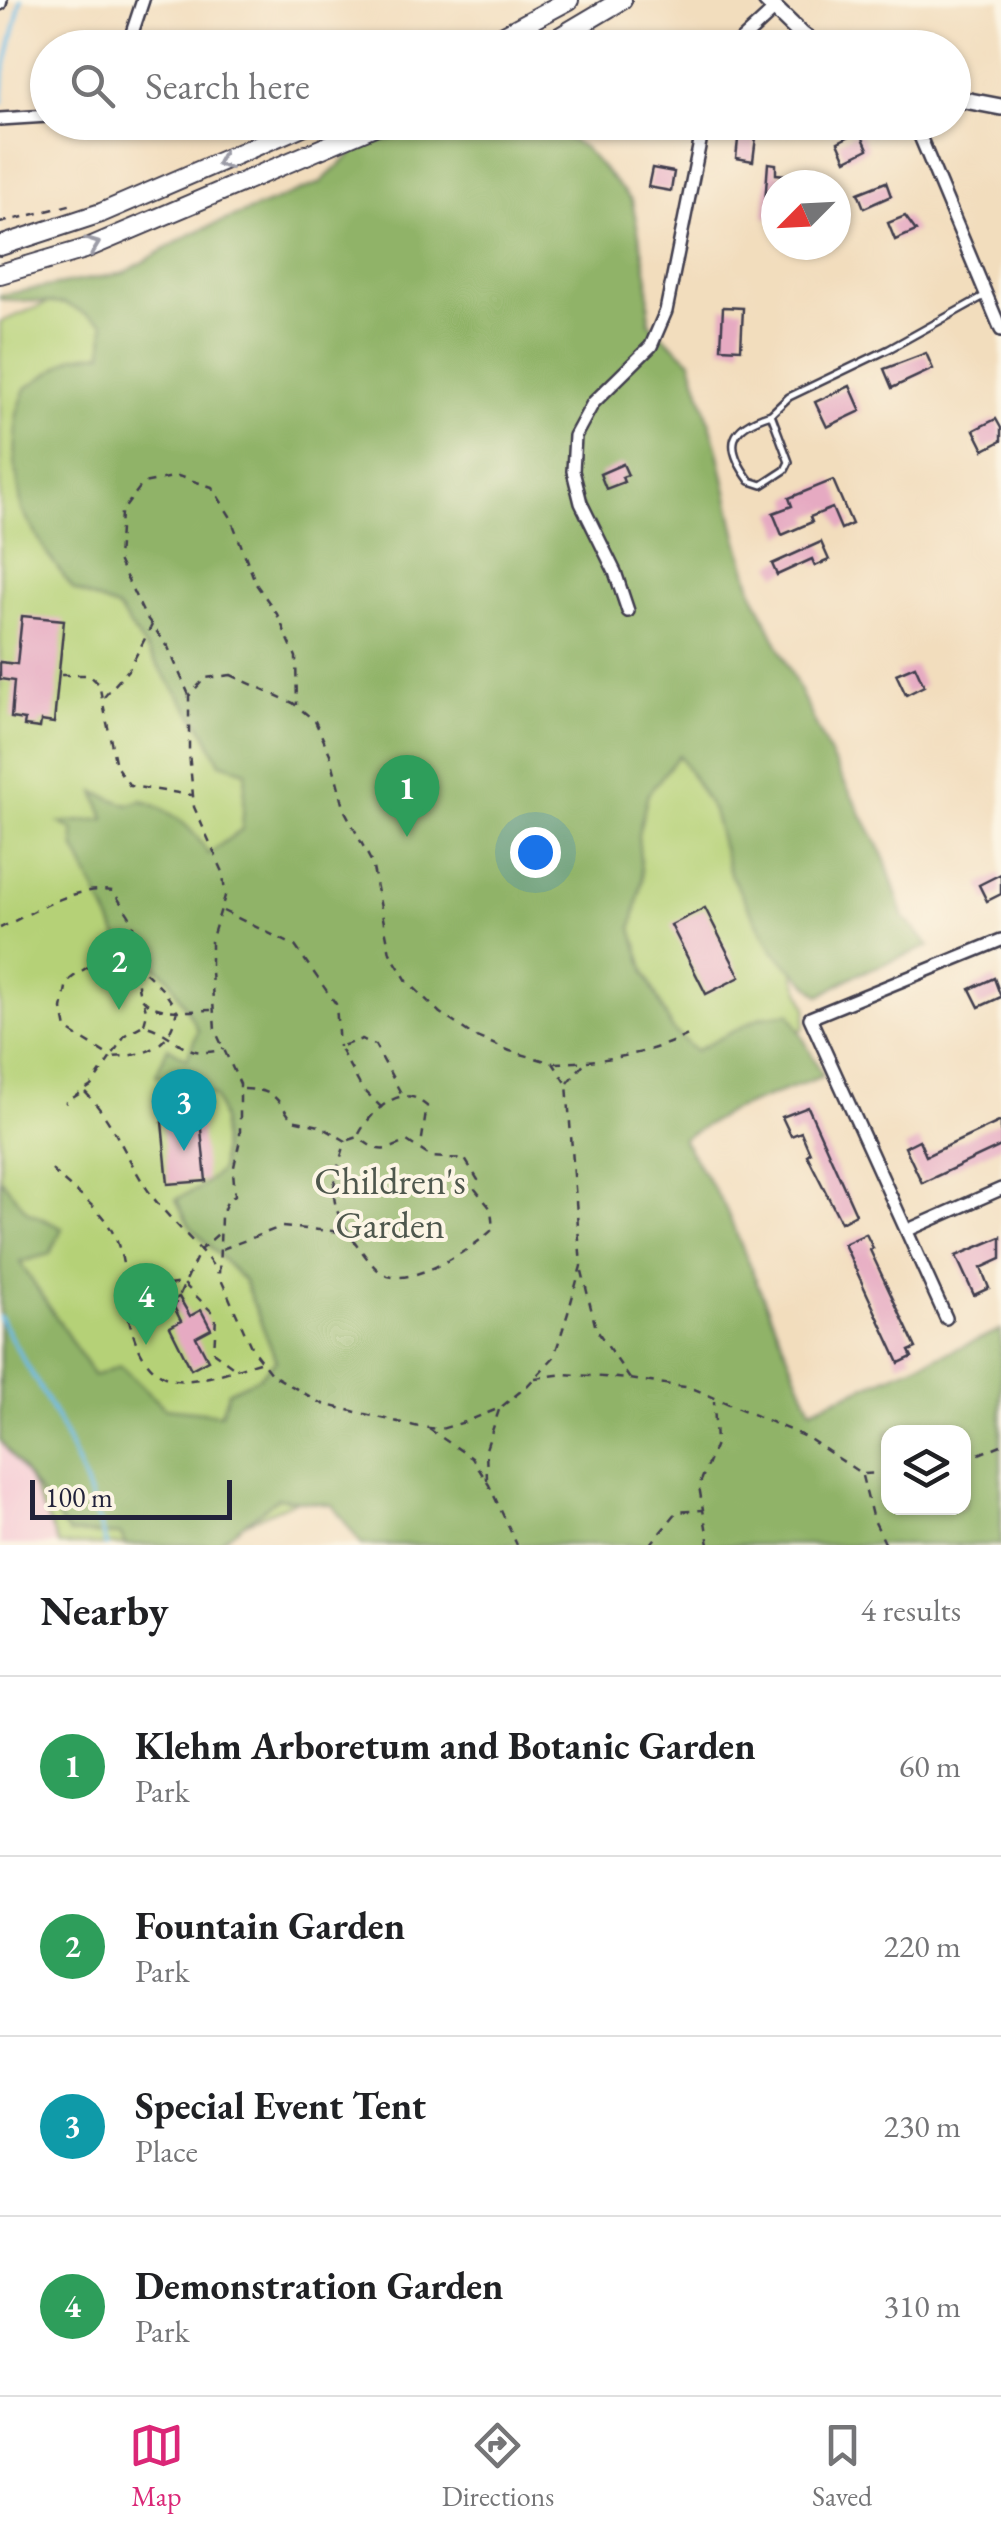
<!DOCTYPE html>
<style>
:root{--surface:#fff;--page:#f6f6f6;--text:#202124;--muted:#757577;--line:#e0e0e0;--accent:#db2777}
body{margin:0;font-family:"EB Garamond",serif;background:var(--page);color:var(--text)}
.controls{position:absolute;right:30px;bottom:30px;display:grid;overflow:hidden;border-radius:20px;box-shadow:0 2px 8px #0004}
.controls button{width:90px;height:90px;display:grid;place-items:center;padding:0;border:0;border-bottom:2px solid var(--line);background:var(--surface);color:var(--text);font:50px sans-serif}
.compass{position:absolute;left:761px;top:170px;width:90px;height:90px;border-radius:50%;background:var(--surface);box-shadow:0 2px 8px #0004;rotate:246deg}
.scale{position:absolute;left:30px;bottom:25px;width:202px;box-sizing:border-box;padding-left:10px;border:5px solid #22223b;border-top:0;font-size:28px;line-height:35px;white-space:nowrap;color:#22223b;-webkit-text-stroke:8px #fcf5e5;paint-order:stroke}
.you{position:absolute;left:535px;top:852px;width:35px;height:35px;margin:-25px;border:8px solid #fff;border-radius:50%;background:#1a73e8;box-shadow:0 0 0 15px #1a73e833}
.badge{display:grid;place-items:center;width:65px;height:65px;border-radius:50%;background:var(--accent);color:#fff;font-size:32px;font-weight:700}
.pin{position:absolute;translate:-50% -82px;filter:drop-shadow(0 2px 5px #0008)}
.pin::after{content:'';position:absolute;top:52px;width:35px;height:30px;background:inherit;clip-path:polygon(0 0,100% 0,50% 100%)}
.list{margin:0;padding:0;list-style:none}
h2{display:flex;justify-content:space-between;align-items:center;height:130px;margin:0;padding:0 40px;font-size:42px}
h2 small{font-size:32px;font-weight:400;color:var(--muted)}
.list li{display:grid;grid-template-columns:65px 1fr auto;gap:30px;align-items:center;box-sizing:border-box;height:180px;padding:0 40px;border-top:2px solid var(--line)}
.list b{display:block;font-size:38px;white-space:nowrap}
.list p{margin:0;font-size:32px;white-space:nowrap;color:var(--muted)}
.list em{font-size:32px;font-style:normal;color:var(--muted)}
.icon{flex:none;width:55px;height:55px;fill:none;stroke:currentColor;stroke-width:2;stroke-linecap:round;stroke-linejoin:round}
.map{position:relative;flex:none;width:1001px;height:1545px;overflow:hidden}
.search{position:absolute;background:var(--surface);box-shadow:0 2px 8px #0004;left:30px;right:30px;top:30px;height:110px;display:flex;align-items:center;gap:25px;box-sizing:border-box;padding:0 35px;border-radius:55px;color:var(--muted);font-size:38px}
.sheet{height:850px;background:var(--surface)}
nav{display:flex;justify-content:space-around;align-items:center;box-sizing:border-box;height:140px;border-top:2px solid var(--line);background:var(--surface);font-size:28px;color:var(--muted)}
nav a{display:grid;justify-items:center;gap:5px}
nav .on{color:var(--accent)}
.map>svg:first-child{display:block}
.built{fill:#f6cfd7}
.green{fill:#b5d177;stroke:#6c7a59;stroke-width:2.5;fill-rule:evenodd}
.forest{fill:#90b368;stroke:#596a52;stroke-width:2.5;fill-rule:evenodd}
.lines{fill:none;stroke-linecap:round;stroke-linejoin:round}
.stream{stroke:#6cbbe6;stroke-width:4}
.building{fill:#e6aac2}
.lane-casing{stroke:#413e4e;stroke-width:10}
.street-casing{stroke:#413e4e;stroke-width:16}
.secondary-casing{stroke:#413e4e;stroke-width:20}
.primary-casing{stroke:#413e4e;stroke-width:22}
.path{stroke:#413e4e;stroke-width:2.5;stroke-dasharray:8 8;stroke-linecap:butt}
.lane{stroke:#fff;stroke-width:5}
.street{stroke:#fff;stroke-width:11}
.secondary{stroke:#fff;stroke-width:15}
.primary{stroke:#fff;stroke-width:18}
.oneway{stroke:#9c9ca7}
.labels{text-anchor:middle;stroke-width:8;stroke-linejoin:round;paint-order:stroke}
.park-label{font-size:38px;fill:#4e574d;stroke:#fcf5e5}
</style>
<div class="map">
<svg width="1001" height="1545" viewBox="0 0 1001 1545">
<rect width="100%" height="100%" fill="#fcf5e5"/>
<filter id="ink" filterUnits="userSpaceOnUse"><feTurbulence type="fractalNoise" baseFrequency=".01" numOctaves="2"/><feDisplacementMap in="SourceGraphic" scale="20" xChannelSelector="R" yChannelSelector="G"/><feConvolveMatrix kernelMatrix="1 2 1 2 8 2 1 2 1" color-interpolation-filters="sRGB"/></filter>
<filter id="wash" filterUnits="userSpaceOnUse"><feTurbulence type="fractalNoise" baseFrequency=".0048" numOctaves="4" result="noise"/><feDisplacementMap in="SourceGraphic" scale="40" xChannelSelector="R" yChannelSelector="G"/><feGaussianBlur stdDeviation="2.25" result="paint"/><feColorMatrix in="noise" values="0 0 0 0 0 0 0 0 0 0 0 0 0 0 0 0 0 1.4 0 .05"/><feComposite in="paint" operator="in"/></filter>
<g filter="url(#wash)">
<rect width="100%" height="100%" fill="#f2ddbd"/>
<polygon class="built" points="0,1416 59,1545 0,1545"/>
<path class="green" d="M270,214L723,641L861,941L794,975L807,1008L804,1028L664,1098L807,1428L1001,1343V1545L334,1484L195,1545H59L0,1416V322ZM888,1432H964V1508H888Z"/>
<path class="forest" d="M422,126L508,136L548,128L583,147L632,201L648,278L649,323L691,361L718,450L736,533L753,592L834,763L883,854L904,918L930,946L853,976L820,996L774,952L730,874L713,811L679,755L648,794L638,835L642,880L632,928L645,972L672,1029L695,1051L761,1017L790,1013L823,1076L730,1111L682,1139L724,1205L811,1409L1001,1330V1545H362L332,1505L278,1498L216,1545H125L121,1535L69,1533L0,1440V1178L28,1212L62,1228L50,1254L20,1262L94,1376L120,1366L165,1408L221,1414L229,1391L258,1378L276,1360L244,1281L189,1225L176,1199L198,1189L221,1170L222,1120L215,1096L156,1075L168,1047L187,1059L198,1030L170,979L151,962L121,943L75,849L73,830L60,823L105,819L95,792L128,805L142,800C172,812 192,825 208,854L242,829L246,771L220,763L204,731L118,609L74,590L48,555L22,510L15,464L17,413L26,388L74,357L103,353L104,323L65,304L0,299V295L124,273L193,233L320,183L359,147L401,136ZM888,1432H964V1508H888Z"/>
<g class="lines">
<g class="stream">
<polyline points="2,102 4,73 21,0"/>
<path d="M0,1317C14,1346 31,1371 46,1399C72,1445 91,1495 106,1545"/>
</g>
</g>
<g id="blocks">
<g class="building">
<polygon points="740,122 754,122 753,129 757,129 753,161 736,158"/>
<polygon points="860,131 868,149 846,160 838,142"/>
<polygon points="768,163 776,164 776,174 808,177 808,185 776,185 776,218 764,217"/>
<polygon points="652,168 674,172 671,191 648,187"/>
<polygon points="886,182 891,196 864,208 858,193"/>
<polygon points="905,216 916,231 895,240 888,223"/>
<polygon points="723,307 743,308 741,349 721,348"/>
<polygon points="926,353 933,369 892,388 884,369"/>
<polygon points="850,386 861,411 827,427 815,402"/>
<polygon points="996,419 1001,428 1001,441 984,450 974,430"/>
<polygon points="623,464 628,475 622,477 624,482 606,489 600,474"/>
<polygon points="833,480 852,524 841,529 832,508 810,517 812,522 782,535 773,513 792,506 789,498"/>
<polygon points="821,542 829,560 815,566 812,559 777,575 772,564"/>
<polygon points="22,616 64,620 54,723 41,721 40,728 24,726 25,720 11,718 14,681 0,679 0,662 17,664"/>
<polygon points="915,666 924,686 906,695 896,674"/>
<polygon points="1001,874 1001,894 987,901 979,885"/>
<polygon points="705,908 740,977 706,994 671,925"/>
<polygon points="994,978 1001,997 979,1007 970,989"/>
<polygon points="808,1107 856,1214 841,1222 807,1155 810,1153 801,1132 791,1136 782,1117"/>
<polygon points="200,1119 206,1181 168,1184 162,1122"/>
<polygon points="1001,1121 1001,1146 922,1183 905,1147 919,1140 926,1156"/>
<polygon points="866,1234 873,1248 870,1250 916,1348 909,1351 912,1357 899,1363 844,1244"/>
<polygon points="1001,1237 1001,1259 981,1268 989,1288 974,1295 956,1256"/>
<polygon points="179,1297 190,1316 201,1310 211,1329 196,1337 208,1360 191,1369 170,1327 181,1321 171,1301"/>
</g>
</g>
</g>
<g filter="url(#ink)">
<use href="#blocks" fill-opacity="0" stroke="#413e4e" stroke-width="2.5"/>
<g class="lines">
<g class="lane-casing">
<path id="lane" d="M771,414C729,427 723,445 750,481L762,485L785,470L789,462L771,414L789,397L889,349L986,295"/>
</g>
<g class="street-casing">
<g id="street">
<polyline points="0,4 1,0"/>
<polyline points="127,48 143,0"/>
<polyline points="733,48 774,10"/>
<polyline points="0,119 48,116"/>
<polyline points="914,122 1001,330"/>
<polyline points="628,611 615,572 581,503 573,471 575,436 593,403 651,346 666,311 704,122"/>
<polyline points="908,1230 1001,1189"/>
<polyline points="946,1318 810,1018 1001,940"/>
</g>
</g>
<g class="secondary-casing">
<g id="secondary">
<polyline points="766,0 802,35 821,48"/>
<polyline points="954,98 1001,107"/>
</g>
</g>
<g class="primary-casing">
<g id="primary">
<polyline points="480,48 569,0"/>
<polyline points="541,48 622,0"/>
<polyline points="0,246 101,213 312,122"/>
<polyline points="0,274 85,249 384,122"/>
</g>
</g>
<g class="path">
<polyline points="444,48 468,36"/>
<polyline points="0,223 77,203"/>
<polyline points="61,675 89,675 99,684 116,766 130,786 192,795"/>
<polygon points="231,675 293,703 315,721 330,754 345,811 372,863 390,953 407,981 440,1013 474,1036 510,1051 553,1063 567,1084 581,1266 568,1313 554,1357 527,1386 500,1408 465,1422 441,1429 419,1427 323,1404 271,1374 252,1349 219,1275 221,1216 227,1202 235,1195 233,1171 240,1140 240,1084 215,1030 211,971 211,941 225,896 223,872 194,807 189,752 189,696 205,678"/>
<polyline points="189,695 168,647 144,614 118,560 121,513 143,483 178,476 212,487 230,516 256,584 277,614 296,657 297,705"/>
<polyline points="104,697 129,669 152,625"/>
<polyline points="223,911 295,946 336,1004 339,1047"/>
<path d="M0,928C35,912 74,885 113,891L132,920L140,967C105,958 96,958 67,982L62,1009L66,1029L111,1057L91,1086L65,1103"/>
<path d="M211,1010C177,1011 127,1019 140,967L164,991L177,1010C169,1049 148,1055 111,1057L125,1035L143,1025C179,1034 182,1061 224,1049"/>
<polyline points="144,1024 147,1013 144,1003"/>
<path d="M555,1063C605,1061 644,1056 690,1034"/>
<polyline points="568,1083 585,1062"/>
<path d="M244,1089C274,1090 275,1096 292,1120L320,1126L346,1141C329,1193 327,1204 360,1249C368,1259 376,1272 388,1276C416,1284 474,1248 493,1229L491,1209L475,1189L478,1180L465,1159L431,1157L407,1141C383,1152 380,1154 358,1137L346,1141"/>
<path d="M85,1092C115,1122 127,1162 152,1196C172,1223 200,1245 218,1273"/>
<polyline points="382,1108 361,1087 339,1047 362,1039 375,1045 403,1097"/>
<path d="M359,1134C367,1118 391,1091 412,1097C418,1098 422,1103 427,1106L421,1145"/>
<path d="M52,1170C72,1191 98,1205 112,1231C125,1255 125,1280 127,1306C130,1333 144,1376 175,1380C202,1383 234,1369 259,1362"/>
<polyline points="222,1249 281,1227 345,1232"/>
<polyline points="126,1273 146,1288 183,1283 216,1316 214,1353 235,1368"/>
<polyline points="127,1289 146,1288 175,1305 200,1250 218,1234"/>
<polyline points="535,1378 564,1374 630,1379 596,1329 582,1271"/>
<polyline points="630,1379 692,1388 808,1438 862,1474 888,1473"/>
<polyline points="429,1429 472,1458 489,1485 517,1545"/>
<polyline points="964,1460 1001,1445"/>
<polyline points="862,1476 872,1516 886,1545"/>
<polyline points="487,1480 486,1449 499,1410"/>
<polyline points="650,1545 677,1512 703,1510"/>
<polyline points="709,1545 699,1486 716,1444 714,1401"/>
</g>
<use href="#lane" class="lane"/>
<use href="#street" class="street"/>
<use href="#secondary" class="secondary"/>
<use href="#primary" class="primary"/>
</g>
<defs><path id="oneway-chevron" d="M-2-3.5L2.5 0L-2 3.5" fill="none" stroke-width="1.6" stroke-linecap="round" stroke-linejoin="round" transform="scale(2.5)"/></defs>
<g class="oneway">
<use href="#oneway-chevron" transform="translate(223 162) rotate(156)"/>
<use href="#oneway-chevron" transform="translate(93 245) rotate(-21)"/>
</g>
</g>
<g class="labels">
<g class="park-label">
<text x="390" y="1194">Children's<tspan x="390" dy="44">Garden</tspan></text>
</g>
</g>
</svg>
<div class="controls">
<button><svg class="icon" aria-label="layers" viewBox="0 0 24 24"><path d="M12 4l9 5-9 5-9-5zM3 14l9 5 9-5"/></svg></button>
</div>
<svg class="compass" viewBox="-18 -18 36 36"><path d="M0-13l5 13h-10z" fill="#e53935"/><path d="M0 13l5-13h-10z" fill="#757577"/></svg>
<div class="scale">100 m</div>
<div class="you"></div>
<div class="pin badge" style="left:407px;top:837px;background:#2e9e5b">1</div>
<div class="pin badge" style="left:119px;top:1010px;background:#2e9e5b">2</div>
<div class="pin badge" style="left:184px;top:1151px;background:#0f9aa8">3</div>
<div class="pin badge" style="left:146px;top:1345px;background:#2e9e5b">4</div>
<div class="search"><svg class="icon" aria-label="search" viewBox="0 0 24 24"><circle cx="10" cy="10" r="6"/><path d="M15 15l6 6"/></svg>Search here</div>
</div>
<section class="sheet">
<h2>Nearby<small>4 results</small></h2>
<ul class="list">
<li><span class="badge" style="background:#2e9e5b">1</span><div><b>Klehm Arboretum and Botanic Garden</b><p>Park</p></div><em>60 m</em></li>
<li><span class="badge" style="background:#2e9e5b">2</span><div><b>Fountain Garden</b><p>Park</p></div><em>220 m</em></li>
<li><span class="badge" style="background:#0f9aa8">3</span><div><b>Special Event Tent</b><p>Place</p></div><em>230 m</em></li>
<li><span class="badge" style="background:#2e9e5b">4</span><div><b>Demonstration Garden</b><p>Park</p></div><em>310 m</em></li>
</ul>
</section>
<nav>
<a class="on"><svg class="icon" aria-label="map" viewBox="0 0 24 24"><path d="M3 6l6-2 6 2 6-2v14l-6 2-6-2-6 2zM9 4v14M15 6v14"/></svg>Map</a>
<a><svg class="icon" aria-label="directions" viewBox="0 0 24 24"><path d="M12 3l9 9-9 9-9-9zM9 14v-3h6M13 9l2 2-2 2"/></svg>Directions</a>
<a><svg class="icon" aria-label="saved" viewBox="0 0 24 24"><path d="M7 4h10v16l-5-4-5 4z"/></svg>Saved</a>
</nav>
